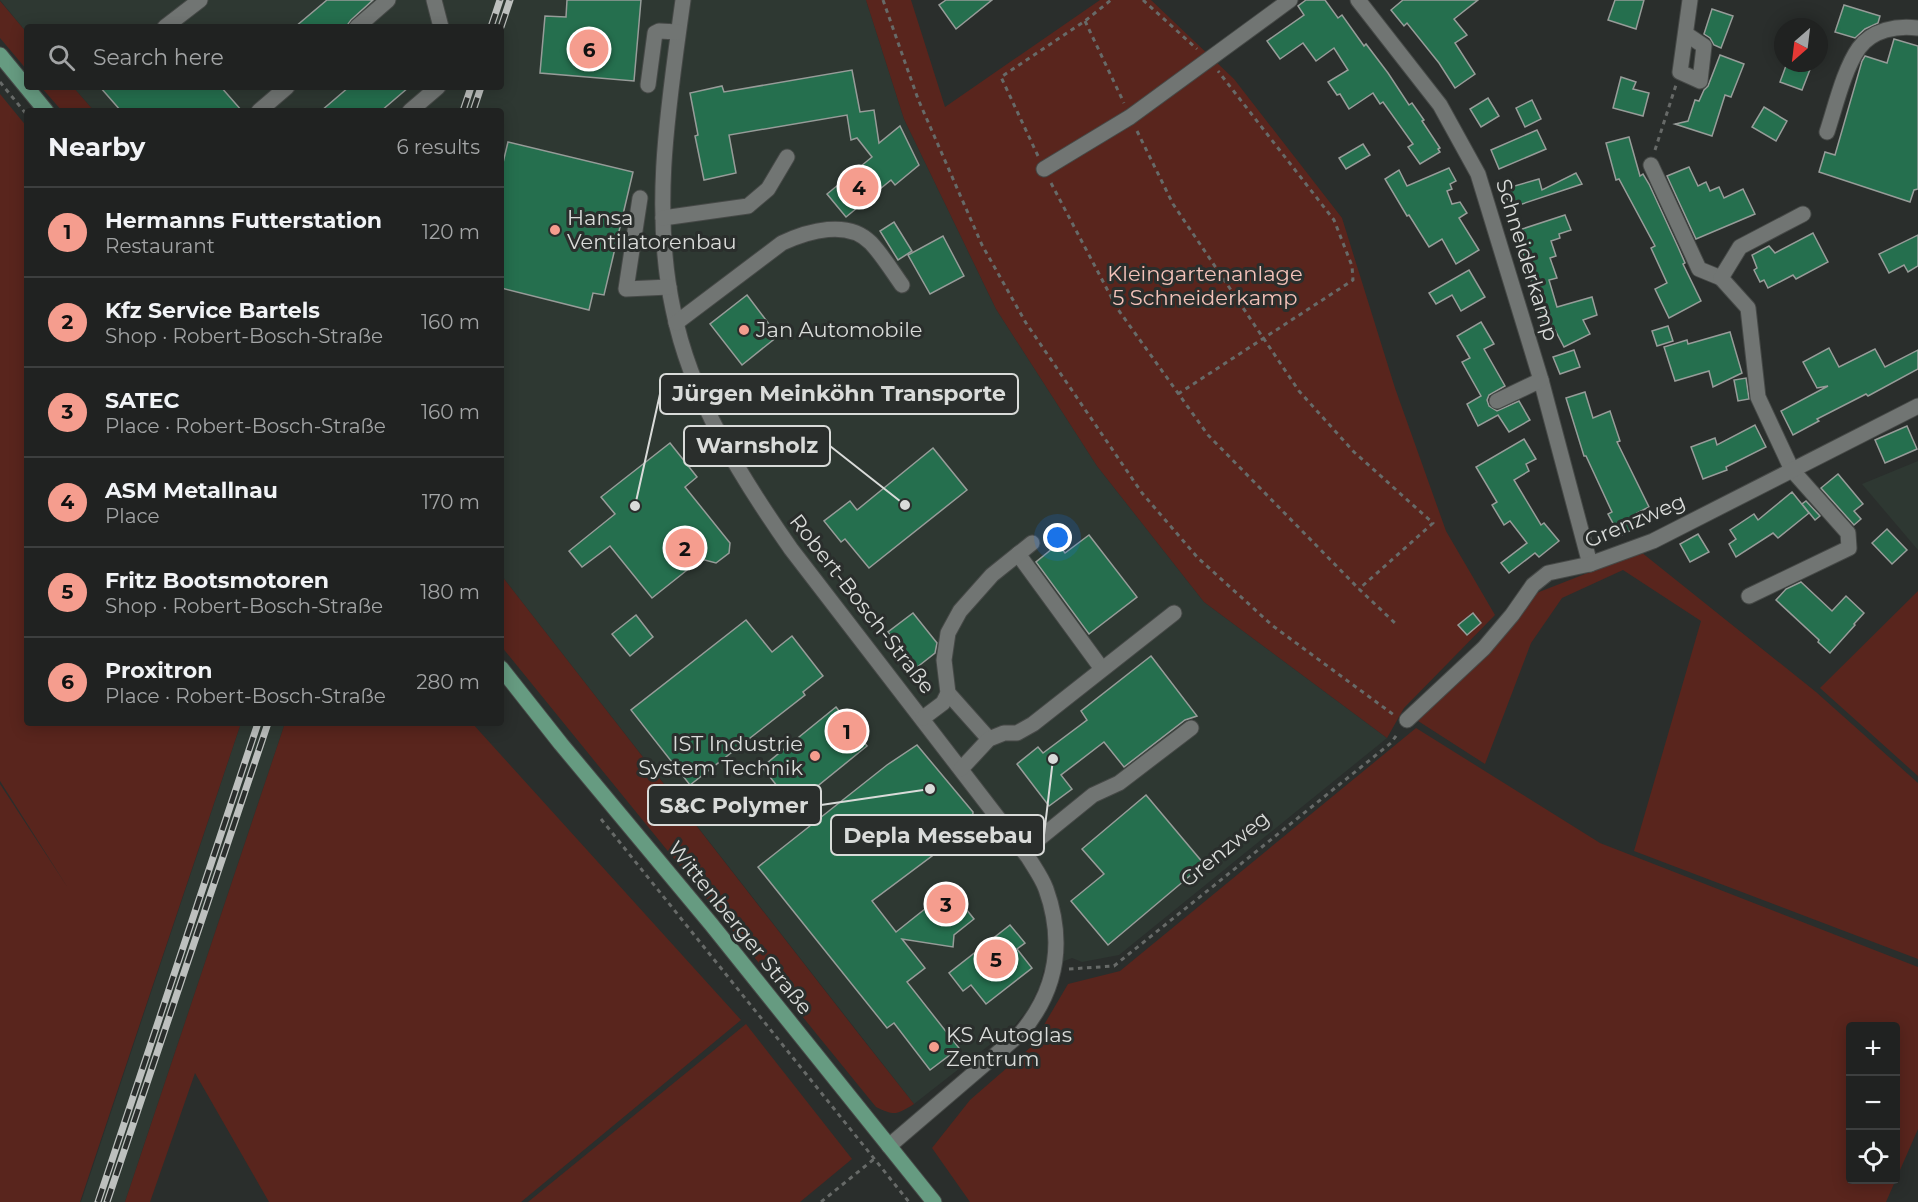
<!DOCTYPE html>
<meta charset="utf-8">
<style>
:root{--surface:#202221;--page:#2d2f2e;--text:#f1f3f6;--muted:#a2a4a5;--line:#3d3f3f;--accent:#f59d8e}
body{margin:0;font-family:Montserrat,sans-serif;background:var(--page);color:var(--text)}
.controls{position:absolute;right:18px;bottom:18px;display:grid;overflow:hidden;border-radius:6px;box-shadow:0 3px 15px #0003}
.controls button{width:54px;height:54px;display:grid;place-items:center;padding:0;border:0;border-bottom:2px solid var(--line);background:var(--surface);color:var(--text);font:30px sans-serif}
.compass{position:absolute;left:1774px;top:18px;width:54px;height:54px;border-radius:50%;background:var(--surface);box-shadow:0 3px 15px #0003;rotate:208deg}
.you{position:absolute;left:1058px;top:538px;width:21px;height:21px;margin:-15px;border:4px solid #fff;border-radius:50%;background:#1a73e8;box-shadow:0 0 0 9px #1a73e833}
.badge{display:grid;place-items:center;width:39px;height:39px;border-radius:50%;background:var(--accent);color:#111;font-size:20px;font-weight:700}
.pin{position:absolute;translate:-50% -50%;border:3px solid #fff;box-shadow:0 2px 6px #0006}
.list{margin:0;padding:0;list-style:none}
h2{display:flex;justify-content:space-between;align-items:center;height:78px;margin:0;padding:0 24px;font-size:26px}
h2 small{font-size:20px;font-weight:400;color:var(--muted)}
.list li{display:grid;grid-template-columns:39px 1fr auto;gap:18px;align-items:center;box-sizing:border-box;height:90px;padding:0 24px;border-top:2px solid var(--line)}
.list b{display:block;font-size:22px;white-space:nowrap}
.list p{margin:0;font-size:20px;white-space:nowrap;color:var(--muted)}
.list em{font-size:20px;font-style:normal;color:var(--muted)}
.icon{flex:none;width:33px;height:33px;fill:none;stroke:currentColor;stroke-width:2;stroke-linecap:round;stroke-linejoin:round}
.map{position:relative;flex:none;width:1918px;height:1202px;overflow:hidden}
.search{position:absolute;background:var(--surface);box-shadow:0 3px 15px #0003;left:24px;top:24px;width:480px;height:66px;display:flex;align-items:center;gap:15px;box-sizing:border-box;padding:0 21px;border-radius:6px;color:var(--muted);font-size:22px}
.panel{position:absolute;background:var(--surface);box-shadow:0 3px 15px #0003;left:24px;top:108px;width:480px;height:618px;border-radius:6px}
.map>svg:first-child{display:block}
.built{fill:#2e3832}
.green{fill:#59251d;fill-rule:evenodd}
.building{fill:#256f4e;stroke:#979c99;stroke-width:1.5}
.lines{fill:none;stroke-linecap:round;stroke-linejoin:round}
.minor-casing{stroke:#464947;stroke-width:17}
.major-casing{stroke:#464947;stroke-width:17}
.path{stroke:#676a68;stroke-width:3;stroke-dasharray:4.5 4.5;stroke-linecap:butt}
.minor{stroke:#717573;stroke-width:15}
.major{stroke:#669b81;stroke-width:15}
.rail-casing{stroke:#bdc0be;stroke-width:7}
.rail{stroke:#2a2e2c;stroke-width:4.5;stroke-dasharray:14;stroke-linecap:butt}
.poi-dot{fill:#f59d8e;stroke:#2a2e2c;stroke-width:2}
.labels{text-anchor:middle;stroke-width:6;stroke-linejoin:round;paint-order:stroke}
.poi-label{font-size:21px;fill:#d9dbd9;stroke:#2a2e2c;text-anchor:start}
.street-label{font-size:21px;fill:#d9dbd9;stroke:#2a2e2c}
.park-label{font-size:21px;fill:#f3c2b9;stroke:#2a2e2c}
.leader{fill:none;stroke:#d9dbd9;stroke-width:2}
.callout-dot{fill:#d9dbd9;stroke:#2a2e2c;stroke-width:2}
.callout{fill:#2a2e2c;stroke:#d9dbd9;stroke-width:2}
.callout-label{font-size:22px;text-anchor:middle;font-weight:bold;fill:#d9dbd9}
</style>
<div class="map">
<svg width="1918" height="1202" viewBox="0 0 1918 1202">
<rect width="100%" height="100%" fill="#2a2e2c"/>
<g class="built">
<polygon points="0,0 866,0 904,119 996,309 1097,466 1204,602 1387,738 1119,955 1082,962 1072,958 1044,969 1039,987 1028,1009 1015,1025 914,1104 501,575 501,111 94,111 73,87 501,87 501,27 27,27 27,33"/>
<polygon points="1918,461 1918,550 1862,484"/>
<polygon points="241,723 285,723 125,1202 81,1202"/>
</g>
<g class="green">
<polygon points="866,0 911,0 945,107 1100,0 1151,0 1234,79 1342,218 1395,388 1446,531 1495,615 1404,708 1387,738 1204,602 1097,466 996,309 904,119"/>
<polygon points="0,1 27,33 27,70 0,38"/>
<polygon points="41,87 73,87 94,111 62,111"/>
<polygon points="0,94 27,127 27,723 241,723 80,1202 0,1202 0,784 68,888 0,781"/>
<polygon points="1641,552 1816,692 1918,783 1918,959 1634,851 1701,621 1623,570 1562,598 1531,643 1485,764 1415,719 1534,594"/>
<path d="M501,575L858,1033L914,1104C896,1115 895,1116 876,1107L501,646Z"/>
<polygon points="1918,591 1918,776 1820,688"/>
<polygon points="285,723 472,723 741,1020 521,1202 269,1202 195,1073 150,1202 125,1202"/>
<path d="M1416,728L1600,843L1918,967V1129L1886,1202H970L932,1148L970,1100L1031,1047L1068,984L1120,971ZM1850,1026H1896V1180H1850Z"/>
<polygon points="746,1024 852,1159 800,1202 528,1202"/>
</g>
<g class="building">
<polygon points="327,0 373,0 351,20 346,27 295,27"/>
<polygon points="567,0 641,0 634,81 540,73 545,16 566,17"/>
<polygon points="946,0 992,0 956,29 939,5"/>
<polygon points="1306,0 1325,0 1338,18 1342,15 1364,46 1366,44 1388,73 1409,105 1412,103 1424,120 1422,121 1440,148 1438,149 1440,152 1420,164 1408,147 1413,144 1383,102 1380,104 1373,93 1349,109 1340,94 1337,95 1328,82 1348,70 1334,48 1316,61 1303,43 1280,59 1267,41 1304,15 1298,6"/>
<polygon points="1403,0 1478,0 1454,19 1467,35 1455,43 1475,74 1455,88 1439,63 1407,23 1404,26 1391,10"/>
<polygon points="1615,0 1644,0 1636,29 1608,20"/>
<polygon points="1844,5 1880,16 1878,23 1865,29 1855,38 1835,32"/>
<polygon points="1712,9 1733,16 1721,48 1714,45 1710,38 1704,34"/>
<polygon points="1894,39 1918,46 1918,189 1914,190 1910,202 1819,172 1825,152 1835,155 1862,61 1865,56 1887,63"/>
<polygon points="1720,55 1744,64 1731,97 1725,95 1712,136 1675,124 1688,121 1695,100 1699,101 1704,90 1708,86"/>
<polygon points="1787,63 1801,63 1811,67 1802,90 1780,82"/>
<polygon points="852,70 860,112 874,110 879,143 900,126 919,165 895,185 891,180 846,217 827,194 872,157 857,138 851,140 847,115 729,135 736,173 704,180 695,136 698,135 690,93 722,86 724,92"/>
<polygon points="1621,77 1636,82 1633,89 1649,93 1643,116 1613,108"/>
<polygon points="100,87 221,87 242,111 121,111"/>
<polygon points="349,87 409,87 381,111 321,111"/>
<polygon points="1488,98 1499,116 1481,127 1470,109"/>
<polygon points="1532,100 1541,119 1525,127 1516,108"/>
<polygon points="1764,107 1787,121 1776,141 1752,127"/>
<polygon points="1537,130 1546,149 1499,169 1491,150"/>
<polygon points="1629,137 1640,176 1643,174 1649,184 1678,247 1685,263 1683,264 1701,301 1669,318 1655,289 1667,283 1651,248 1655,246 1619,179 1616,180 1606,143"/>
<polygon points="508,142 633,172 604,295 593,293 589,310 501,288 501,171"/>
<polygon points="1363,144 1370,155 1346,169 1339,158"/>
<polygon points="1689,167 1698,186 1706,182 1710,191 1719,187 1724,198 1743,189 1755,214 1696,239 1667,176"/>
<polygon points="1449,168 1456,181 1450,184 1452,189 1447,191 1452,204 1460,202 1467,213 1459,218 1479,250 1456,264 1442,239 1429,247 1409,215 1407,216 1385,179 1399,170 1407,186"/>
<polygon points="1576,173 1582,184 1510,208 1504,189 1539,179 1542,190"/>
<polygon points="1565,215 1571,230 1559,234 1560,238 1551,241 1556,256 1550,258 1557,278 1549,280 1557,307 1592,297 1597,315 1583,320 1590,334 1564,347 1554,328 1546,330 1516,231"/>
<polygon points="894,222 912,251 898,260 880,231"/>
<polygon points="1813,233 1828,262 1796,279 1793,275 1768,288 1764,280 1760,282 1754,270 1757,268 1752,255 1769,246 1775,253"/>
<polygon points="1918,235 1918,266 1908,272 1904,265 1889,273 1879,254"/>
<polygon points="943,236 964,276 930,294 908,255"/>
<polygon points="1469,270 1485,297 1461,311 1452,295 1436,304 1429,293"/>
<polygon points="747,295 778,336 742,365 710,324"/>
<polygon points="1481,322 1494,344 1484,349 1505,386 1489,395 1487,400 1489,406 1497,411 1519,401 1530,420 1509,432 1498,415 1478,426 1467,404 1481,396 1462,362 1470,358 1457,336"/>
<polygon points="1668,326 1673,341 1657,346 1652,331"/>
<polygon points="1730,332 1742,373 1713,387 1709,371 1675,381 1664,347 1687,340 1688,344"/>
<polygon points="1829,348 1839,367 1875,349 1885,367 1918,350 1918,369 1868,396 1866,394 1817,419 1819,421 1793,435 1781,411 1828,386 1817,388 1803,362"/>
<polygon points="1574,350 1580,367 1560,374 1553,357"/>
<polygon points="1746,378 1749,399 1738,401 1734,380"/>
<polygon points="1585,392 1593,418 1610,411 1620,441 1617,442 1649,507 1637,513 1643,524 1620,536 1608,514 1612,512 1586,456 1584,456 1566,398"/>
<polygon points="1755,425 1766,447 1726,467 1727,470 1703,479 1691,447 1715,438 1717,445"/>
<polygon points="1907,426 1917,449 1885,463 1875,440"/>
<polygon points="1524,439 1536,459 1526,464 1529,471 1514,480 1541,525 1544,523 1559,541 1539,557 1535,553 1509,573 1501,563 1527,543 1510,521 1504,525 1492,505 1497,502 1476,467"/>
<polygon points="670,443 697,477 685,487 730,543 729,553 716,563 701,559 652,598 610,546 582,567 569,551 615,514 601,497"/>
<polygon points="933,448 967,490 869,568 845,539 841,542 824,521 850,501 857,510"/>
<polygon points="1838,474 1863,504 1854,511 1861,519 1854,525 1821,488"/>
<polygon points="1792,492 1809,513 1778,538 1773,533 1736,557 1729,544 1736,539 1730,530 1754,514 1758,520"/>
<polygon points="1806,501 1820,516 1815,520 1802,504"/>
<polygon points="1887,529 1907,550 1892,564 1872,543"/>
<polygon points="1698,534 1709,552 1690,562 1680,544"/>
<polygon points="1089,535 1137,597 1089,634 1036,562 1058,544 1065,553"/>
<polygon points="1801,582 1832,611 1846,596 1864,613 1854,624 1855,625 1830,653 1818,642 1819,640 1776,600 1786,589"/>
<polygon points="913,613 937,643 935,653 916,668 888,632"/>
<polygon points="1473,613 1481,623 1467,635 1458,625"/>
<polygon points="636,615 653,637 630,656 612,634"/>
<polygon points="746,620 772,652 792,636 823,676 803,692 805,695 690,785 631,710"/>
<polygon points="1151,656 1197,716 1185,720 1124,767 1104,742 1061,775 1072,789 1049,806 1017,764 1038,747 1043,753 1087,720 1081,711"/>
<polygon points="836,707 867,746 793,806 762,767"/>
<polygon points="917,745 973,812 972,826 872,901 896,932 950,889 974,919 954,935 953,947 902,939 925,968 907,982 959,1048 930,1070 894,1023 887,1028 758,867 887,765"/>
<polygon points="1146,795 1204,864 1108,945 1071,901 1104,874 1082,849"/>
<polygon points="1010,925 1025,943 1017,949 1032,968 986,1004 971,985 963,991 949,973"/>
</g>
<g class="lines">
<g class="minor-casing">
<g id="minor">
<polyline points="434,0 441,27"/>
<path d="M683,0C669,102 651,207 673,309C691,398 740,476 791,549L1028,857C1034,867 1042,878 1046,889C1065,942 1057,990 1021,1033L889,1146"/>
<polyline points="1358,0 1440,105 1478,174 1541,380 1590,564"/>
<polyline points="165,27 200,0"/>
<polyline points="357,27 388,0"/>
<polyline points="1686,34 1704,46 1700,81 1680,72 1690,0"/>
<polyline points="648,85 655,33 659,31 678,32"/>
<polyline points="259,111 287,87"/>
<polyline points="410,111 438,87"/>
<path d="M1827,132C1835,108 1844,69 1859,48C1872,30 1897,25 1918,28"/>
<polyline points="1651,165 1699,269 1721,278"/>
<polyline points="1044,169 1130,117 1290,0"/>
<polyline points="640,198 626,289 669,287"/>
<polyline points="663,218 748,206 768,189 787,157"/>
<path d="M676,323L782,243C808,231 848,219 871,243C883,256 892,271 902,285"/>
<polyline points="1497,401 1541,380"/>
<polyline points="1018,554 1102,669"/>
<polyline points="1749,596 1849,548 1848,533 1792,470 1758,397 1748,308 1721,278 1740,247 1803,214"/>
<polyline points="948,693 989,739"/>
<polyline points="923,718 943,703 948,693 944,660 948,633 960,611 992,575 1032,543"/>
<polyline points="1407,720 1484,648 1512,615 1533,585 1548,573 1590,564 1653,541 1918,406"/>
<polyline points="961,769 989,739 1004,733 1017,733 1033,724 1174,613"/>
<polyline points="1024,851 1093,795 1119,783 1191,728"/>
</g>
</g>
<g class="major-casing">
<g id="major">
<polyline points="0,55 46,111"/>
<polyline points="501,668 561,744 711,924 934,1202"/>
</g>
</g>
<g class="path">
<polyline points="883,0 918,99 982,245 1026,323 1142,493 1198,558 1273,626 1394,715"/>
<polyline points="1143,0 1197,49"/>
<polyline points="1085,21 1124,103"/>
<polyline points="0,82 27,115"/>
<polyline points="1137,131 1173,204 1299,391 1354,452 1433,523 1359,589"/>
<polyline points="1655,150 1676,85"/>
<polyline points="1038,156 1001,77 1085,21 1111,0"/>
<polyline points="1051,183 1117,308 1208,435 1359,589 1396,624"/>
<polyline points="1178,394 1353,280 1352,266 1334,220 1218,71"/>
<polyline points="601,819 909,1202"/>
<polyline points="1069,969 1114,966 1391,743 1398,733"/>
<polyline points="821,1202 874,1159"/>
</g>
<use href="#minor" class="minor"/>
<use href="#major" class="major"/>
<g class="rail-casing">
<g id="rail">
<polyline points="491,27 500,0"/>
<polyline points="501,27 510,0"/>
<polyline points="463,111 471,87"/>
<polyline points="473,111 481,87"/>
<polyline points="98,1202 258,723"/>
<polyline points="107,1202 268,723"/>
</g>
</g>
<use href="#rail" class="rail"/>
</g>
<g class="poi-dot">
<circle cx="555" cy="230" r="6"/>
<circle cx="744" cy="330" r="6"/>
<circle cx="815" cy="756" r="6"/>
<circle cx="934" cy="1047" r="6"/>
</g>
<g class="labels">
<g class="poi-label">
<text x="567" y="225">Hansa<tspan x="567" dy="24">Ventilatorenbau</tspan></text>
<text x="756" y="337">Jan Automobile</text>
<text x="803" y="751" text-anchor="end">IST Industrie<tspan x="803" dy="24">System Technik</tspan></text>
<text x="946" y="1042">KS Autoglas<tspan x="946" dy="24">Zentrum</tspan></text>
</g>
<g class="street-label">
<text transform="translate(1527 260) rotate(73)" y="7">Schneiderkamp</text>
<text transform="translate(1635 521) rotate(-23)" y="7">Grenzweg</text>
<text transform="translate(862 604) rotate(52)" y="7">Robert-Bosch-Straße</text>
<text transform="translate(1225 849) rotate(-39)" y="7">Grenzweg</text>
<text transform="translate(740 928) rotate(51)" y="7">Wittenberger Straße</text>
</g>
<g class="park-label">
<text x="1205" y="281">Kleingartenanlage<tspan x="1205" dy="24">5 Schneiderkamp</tspan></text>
</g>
</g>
<path class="leader" d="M635 506L660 394M905 505L830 446M930 789L821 805M1053 759L1044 835"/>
<g class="callout-dot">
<circle cx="635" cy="506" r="6"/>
<circle cx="905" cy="505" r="6"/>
<circle cx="930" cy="789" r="6"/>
<circle cx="1053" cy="759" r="6"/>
</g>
<g class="callout">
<rect x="660" y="374" width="358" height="40" rx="6"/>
<rect x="684" y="426" width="146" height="40" rx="6"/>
<rect x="648" y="785" width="173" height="40" rx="6"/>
<rect x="831" y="815" width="213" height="40" rx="6"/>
</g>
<g class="callout-label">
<text x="839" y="401">Jürgen Meinköhn Transporte</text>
<text x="757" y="453">Warnsholz</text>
<text x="734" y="813">S&amp;C Polymer</text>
<text x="938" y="843">Depla Messebau</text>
</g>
</svg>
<div class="controls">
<button>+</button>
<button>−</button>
<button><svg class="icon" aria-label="locate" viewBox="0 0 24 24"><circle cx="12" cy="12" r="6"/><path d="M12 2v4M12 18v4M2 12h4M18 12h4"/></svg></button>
</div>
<svg class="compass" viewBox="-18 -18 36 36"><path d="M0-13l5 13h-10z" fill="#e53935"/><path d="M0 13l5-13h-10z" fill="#a2a4a5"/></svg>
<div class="you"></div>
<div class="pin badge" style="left:847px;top:731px">1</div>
<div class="pin badge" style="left:685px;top:548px">2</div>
<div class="pin badge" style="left:946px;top:904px">3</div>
<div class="pin badge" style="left:859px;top:187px">4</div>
<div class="pin badge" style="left:996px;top:959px">5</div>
<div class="pin badge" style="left:589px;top:49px">6</div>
<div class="search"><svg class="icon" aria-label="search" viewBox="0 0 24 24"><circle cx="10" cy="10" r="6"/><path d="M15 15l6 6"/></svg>Search here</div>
<section class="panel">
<h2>Nearby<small>6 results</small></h2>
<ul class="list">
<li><span class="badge">1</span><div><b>Hermanns Futterstation</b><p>Restaurant</p></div><em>120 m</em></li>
<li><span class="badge">2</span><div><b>Kfz Service Bartels</b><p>Shop · Robert-Bosch-Straße</p></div><em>160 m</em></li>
<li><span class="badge">3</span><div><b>SATEC</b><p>Place · Robert-Bosch-Straße</p></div><em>160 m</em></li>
<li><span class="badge">4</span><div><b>ASM Metallnau</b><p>Place</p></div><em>170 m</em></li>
<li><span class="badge">5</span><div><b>Fritz Bootsmotoren</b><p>Shop · Robert-Bosch-Straße</p></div><em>180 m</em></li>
<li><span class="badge">6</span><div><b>Proxitron</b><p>Place · Robert-Bosch-Straße</p></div><em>280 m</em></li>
</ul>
</section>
</div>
